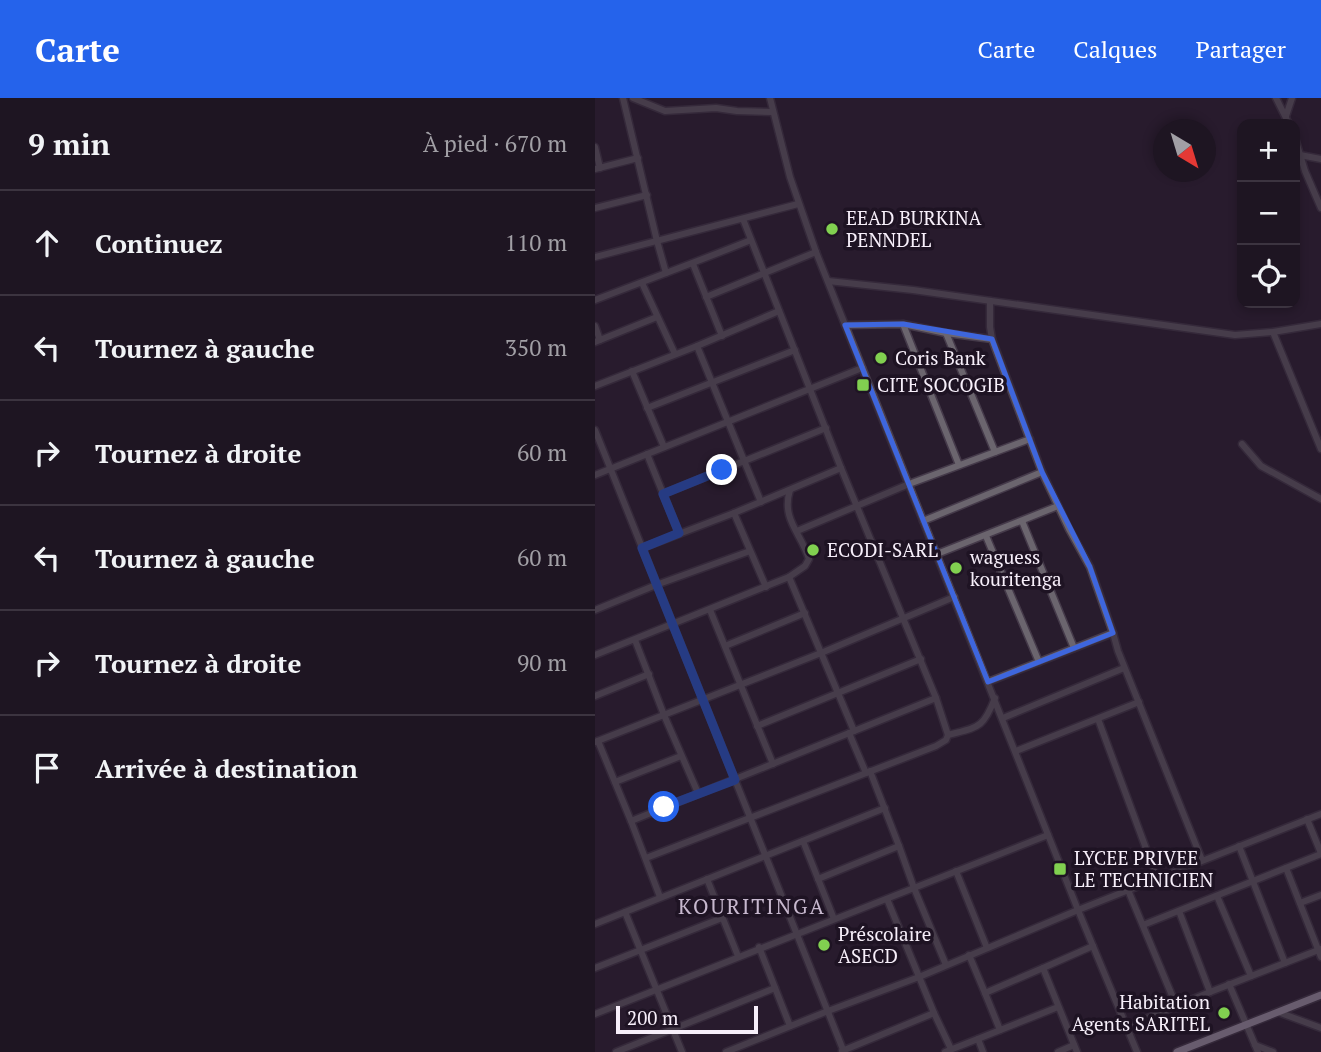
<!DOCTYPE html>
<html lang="fr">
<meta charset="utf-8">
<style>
:root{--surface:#1e1522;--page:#261e2a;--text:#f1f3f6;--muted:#a19fa5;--line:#3c3440;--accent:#2563eb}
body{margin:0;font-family:"PT Serif",serif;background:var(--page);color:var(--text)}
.controls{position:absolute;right:21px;top:21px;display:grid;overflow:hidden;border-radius:14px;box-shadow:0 4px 10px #0003}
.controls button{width:63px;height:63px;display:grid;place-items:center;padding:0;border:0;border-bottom:2px solid var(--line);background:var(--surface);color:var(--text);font:35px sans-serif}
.compass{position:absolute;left:558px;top:21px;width:63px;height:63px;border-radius:50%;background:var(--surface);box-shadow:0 4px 10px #0003;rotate:142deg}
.scale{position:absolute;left:21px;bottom:18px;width:142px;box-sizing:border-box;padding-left:7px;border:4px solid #f7effa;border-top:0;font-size:19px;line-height:24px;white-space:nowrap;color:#f7effa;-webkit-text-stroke:5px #1e1323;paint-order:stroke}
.stop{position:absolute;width:21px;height:21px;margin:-16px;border:5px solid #2563eb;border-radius:50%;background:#fff}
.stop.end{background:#2563eb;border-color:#fff;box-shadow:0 2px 7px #0008}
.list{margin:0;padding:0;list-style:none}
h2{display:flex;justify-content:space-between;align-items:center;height:91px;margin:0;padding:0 28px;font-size:30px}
h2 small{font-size:23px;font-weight:400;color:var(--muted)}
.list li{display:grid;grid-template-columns:46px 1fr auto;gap:21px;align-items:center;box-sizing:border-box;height:105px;padding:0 28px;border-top:2px solid var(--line)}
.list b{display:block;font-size:26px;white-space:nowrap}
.list em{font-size:23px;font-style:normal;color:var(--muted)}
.icon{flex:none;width:38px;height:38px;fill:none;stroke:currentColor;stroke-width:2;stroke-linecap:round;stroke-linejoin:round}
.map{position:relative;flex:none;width:726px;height:954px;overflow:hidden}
header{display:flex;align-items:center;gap:42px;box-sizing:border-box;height:98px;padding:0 35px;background:var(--accent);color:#fff}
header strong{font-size:33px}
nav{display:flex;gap:38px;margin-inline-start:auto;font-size:24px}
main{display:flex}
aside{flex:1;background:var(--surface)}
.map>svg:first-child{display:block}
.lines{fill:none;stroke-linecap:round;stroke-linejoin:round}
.minor-casing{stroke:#453a4a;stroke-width:9}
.major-casing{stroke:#453a4a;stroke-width:10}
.minor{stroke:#6b656e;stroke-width:6}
.major{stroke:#b7aabd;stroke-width:7}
.route{stroke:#2563eb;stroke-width:9}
.marked{fill:none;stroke:#3e66dd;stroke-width:5;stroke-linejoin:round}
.poi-dot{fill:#81d050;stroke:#1e1323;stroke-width:2.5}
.labels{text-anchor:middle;stroke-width:7;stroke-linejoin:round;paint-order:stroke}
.poi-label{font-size:19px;fill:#f7effa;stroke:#1e1323;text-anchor:start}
.neighbourhood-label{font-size:21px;letter-spacing:2px;fill:#c7b8ce;stroke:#1e1323}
</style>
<header>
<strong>Carte</strong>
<nav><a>Carte</a><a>Calques</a><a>Partager</a></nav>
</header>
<main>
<aside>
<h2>9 min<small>À pied · 670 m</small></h2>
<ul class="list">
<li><svg class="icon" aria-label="ahead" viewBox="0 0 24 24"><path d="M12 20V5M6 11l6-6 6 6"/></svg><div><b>Continuez</b></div><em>110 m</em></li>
<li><svg class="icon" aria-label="left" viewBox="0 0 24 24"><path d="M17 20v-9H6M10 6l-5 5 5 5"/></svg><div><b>Tournez à gauche</b></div><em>350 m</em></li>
<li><svg class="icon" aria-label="right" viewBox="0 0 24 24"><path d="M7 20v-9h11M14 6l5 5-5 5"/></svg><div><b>Tournez à droite</b></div><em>60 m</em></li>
<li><svg class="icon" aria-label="left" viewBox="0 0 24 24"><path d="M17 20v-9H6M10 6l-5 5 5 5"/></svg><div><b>Tournez à gauche</b></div><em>60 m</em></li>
<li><svg class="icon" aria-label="right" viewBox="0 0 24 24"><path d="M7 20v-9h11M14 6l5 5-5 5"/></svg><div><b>Tournez à droite</b></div><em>90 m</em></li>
<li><svg class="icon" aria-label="arrive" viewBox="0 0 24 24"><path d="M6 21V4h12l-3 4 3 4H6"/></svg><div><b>Arrivée à destination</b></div></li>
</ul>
</aside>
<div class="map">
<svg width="726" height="954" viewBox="0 0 726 954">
<rect width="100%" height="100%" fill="#281c2d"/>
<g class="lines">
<g class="minor-casing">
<g id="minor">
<polyline points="28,0 62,143 71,175"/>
<polyline points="38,0 70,13 121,10 142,13 178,14"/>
<polyline points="175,0 195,79 221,154 483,812 542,954"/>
<polyline points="681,0 694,26"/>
<polyline points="691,18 697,0"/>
<polyline points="700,40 710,73 726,110"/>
<polyline points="0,49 5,70"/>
<polyline points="705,57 726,61"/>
<polyline points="0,71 43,60"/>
<polyline points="0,110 52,97"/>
<polyline points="148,121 246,370 341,600 353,637"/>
<polyline points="0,159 203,106"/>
<polyline points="98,166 127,238"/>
<polyline points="233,183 318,192 640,237 678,234 726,226"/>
<polyline points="47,185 80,256"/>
<polyline points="111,199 221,154"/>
<path d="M0,202C52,182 104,163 156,142"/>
<polyline points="395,203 395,229 397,241 447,374 474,431 495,469 518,535 523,553 607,762"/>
<polyline points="308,226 364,367"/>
<polyline points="250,227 308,226 351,235 397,241"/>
<polyline points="0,228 5,242"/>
<polyline points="678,234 726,351"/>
<polyline points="351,235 400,354"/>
<polyline points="0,244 62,219"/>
<polyline points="102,248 166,404"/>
<polyline points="37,273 69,349"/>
<polyline points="0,288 102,248 184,213"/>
<polyline points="52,310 200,252"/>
<polyline points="0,332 249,954"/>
<polyline points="647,346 666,368 726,401"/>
<polyline points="52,356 84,435"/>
<polyline points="0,377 267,270"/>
<path d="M195,392C186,421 206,435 214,461L210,468L194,479L259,633"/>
<polyline points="68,396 231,330"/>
<polyline points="139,415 171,489"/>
<polyline points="328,423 447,374"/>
<polyline points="427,423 479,550"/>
<polyline points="202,433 314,386 435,341"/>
<polyline points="391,438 444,564"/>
<polyline points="47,450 139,415 246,370"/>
<polyline points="342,456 463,408"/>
<polyline points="0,512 61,487 155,453"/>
<polyline points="115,512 178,666"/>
<polyline points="40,542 69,617 103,695"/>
<polyline points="130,548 210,515"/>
<polyline points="0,557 194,479"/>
<polyline points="393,584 518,535"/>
<polyline points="0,598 54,576"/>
<polyline points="408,620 529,570"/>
<polyline points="503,621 562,780"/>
<polyline points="162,628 326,561"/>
<polyline points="254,635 271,675"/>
<polyline points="3,643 36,723 65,799"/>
<polyline points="0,644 226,555 359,499"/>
<polyline points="421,653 544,604"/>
<polyline points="275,673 304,748"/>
<polyline points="20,684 86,658"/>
<polyline points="712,721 726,755"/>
<polyline points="36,723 341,600"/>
<polyline points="208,743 239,821"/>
<polyline points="644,748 690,865"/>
<path d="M51,760L341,648L351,642L353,637C383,629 388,631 400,600"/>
<polyline points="691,770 726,859"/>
<polyline points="361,773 392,850"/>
<polyline points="112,781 143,858"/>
<polyline points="223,781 304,748 319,790 351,867"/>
<polyline points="533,792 581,907"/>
<polyline points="622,798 656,878"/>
<polyline points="292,801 339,915 356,951"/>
<polyline points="705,805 726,797"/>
<polyline points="584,813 615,894"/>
<polyline points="30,814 87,954"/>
<polyline points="0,826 290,710"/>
<polyline points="548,827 726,756"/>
<polyline points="164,849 195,928"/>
<polyline points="374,857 390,895"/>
<polyline points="0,870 127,820"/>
<polyline points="634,886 663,954"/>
<polyline points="683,914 726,930"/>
<path d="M0,916C151,855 302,796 453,737"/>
<polyline points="531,929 615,894 726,851"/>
<polyline points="405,932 390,895 448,870"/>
<polyline points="383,941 388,954"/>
<polyline points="660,947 678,954"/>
<polyline points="247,953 339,915"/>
<polyline points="21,954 180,890"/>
<polyline points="131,954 233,913 324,879 483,812 726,716"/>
<polyline points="350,954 463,909"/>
<polyline points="463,954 479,947"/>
<polyline points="482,954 448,870 498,848"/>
</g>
</g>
<g class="major-casing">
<polyline id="major" points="582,954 726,897"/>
</g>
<use href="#minor" class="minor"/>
<use href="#major" class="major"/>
</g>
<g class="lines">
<polyline class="route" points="69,709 140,682 47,450 84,435 68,396 127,372"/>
</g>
<path d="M0 0H726V954H0ZM308,226L397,241L447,374L495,469L518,535L393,584L250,227Z" fill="#281c2d" fill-opacity=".55" fill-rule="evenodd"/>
<path class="marked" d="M308,226L397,241L447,374L495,469L518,535L393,584L250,227Z"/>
<g class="poi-dot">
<circle cx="237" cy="131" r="7"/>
<circle cx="286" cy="260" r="7"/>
<rect x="261" y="280" width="14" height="14" rx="3.5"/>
<circle cx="218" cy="452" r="7"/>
<circle cx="361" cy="470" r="7"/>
<rect x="458" y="764" width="14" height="14" rx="3.5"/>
<circle cx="229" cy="847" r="7"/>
<circle cx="629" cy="915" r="7"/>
</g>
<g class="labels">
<g class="poi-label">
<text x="251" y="127">EEAD BURKINA<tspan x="251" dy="22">PENNDEL</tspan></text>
<text x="300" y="267">Coris Bank</text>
<text x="282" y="294">CITE SOCOGIB</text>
<text x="232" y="459">ECODI-SARL</text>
<text x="375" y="466">waguess<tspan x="375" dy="22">kouritenga</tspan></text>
<text x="479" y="767">LYCEE PRIVEE<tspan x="479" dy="22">LE TECHNICIEN</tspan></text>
<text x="243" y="843">Préscolaire<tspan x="243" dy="22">ASECD</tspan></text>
<text x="615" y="911" text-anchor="end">Habitation<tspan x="615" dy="22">Agents SARITEL</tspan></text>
</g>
<g class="neighbourhood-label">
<text x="157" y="816">KOURITINGA</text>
</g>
</g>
</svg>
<div class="controls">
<button>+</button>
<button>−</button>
<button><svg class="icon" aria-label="locate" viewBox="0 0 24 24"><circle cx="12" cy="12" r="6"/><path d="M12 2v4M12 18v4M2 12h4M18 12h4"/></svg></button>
</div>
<svg class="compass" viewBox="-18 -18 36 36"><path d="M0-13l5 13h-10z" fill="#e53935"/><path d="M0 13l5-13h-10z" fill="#a19fa5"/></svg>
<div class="scale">200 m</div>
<div class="stop" style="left:69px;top:709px"></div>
<div class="stop end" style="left:127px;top:372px"></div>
</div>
</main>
